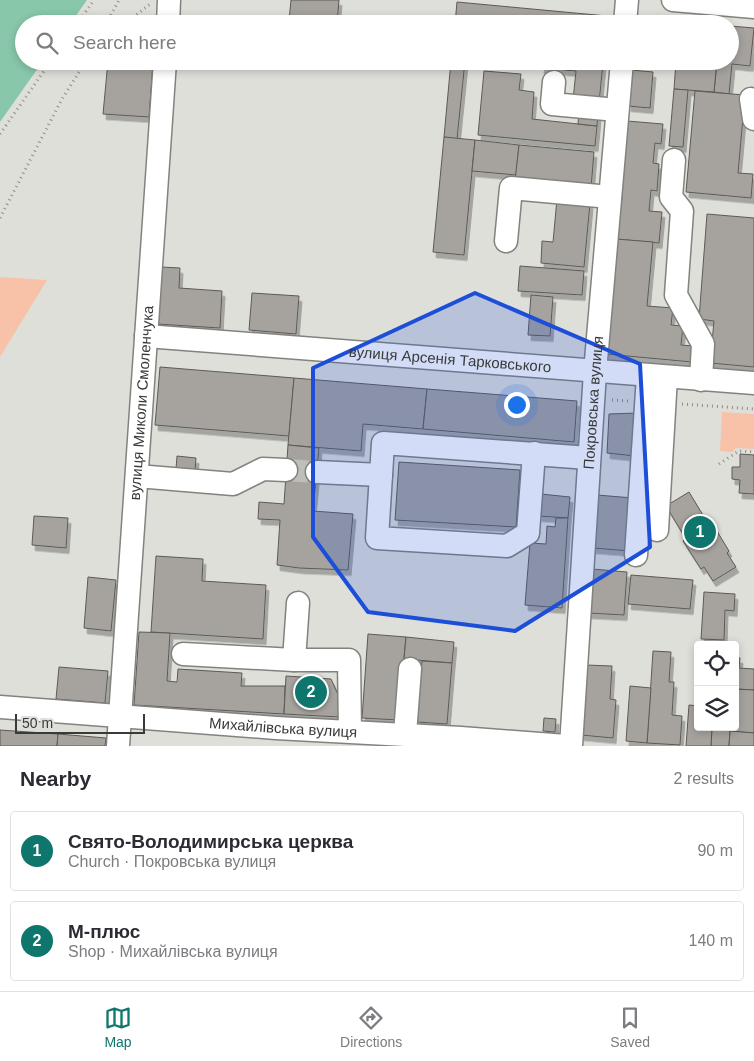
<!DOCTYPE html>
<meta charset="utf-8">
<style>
:root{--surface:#fff;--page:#f2f2f3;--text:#2b2b33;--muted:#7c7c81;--line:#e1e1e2;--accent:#0f766e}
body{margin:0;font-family:Helvetica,sans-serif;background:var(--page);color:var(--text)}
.controls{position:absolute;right:15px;bottom:15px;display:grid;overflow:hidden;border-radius:5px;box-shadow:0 2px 8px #0003}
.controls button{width:45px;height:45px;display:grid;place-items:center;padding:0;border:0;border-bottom:1px solid var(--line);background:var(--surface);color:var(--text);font:25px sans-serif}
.scale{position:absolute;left:15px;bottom:12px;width:130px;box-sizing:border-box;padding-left:5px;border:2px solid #3a3a38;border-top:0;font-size:14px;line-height:18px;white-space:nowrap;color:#3a3a38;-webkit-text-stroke:4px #dfdfda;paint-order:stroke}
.you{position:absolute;left:516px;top:404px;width:18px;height:18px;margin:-12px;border:4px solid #fff;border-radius:50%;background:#1a73e8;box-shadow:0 0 0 8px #1a73e833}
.badge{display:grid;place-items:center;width:32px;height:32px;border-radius:50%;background:var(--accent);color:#fff;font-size:16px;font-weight:700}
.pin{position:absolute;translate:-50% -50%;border:2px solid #fff;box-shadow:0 1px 5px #0006}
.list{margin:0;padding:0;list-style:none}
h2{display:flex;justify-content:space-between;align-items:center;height:65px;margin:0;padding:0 20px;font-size:21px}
h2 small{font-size:16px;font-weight:400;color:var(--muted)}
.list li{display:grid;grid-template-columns:32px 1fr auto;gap:15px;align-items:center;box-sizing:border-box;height:80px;margin:0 10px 10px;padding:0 10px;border:1px solid var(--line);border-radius:5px}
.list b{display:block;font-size:19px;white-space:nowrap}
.list p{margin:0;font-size:16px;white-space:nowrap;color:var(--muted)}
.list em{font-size:16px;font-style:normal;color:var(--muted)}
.icon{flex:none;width:28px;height:28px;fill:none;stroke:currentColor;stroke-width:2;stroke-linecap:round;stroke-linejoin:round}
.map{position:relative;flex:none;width:754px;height:746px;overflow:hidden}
.search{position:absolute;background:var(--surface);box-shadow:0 2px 8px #0003;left:15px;right:15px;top:15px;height:55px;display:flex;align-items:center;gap:12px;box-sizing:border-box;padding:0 18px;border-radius:28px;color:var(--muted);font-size:19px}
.sheet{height:245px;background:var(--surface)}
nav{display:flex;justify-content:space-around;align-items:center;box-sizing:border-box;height:70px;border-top:1px solid var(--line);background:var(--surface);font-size:14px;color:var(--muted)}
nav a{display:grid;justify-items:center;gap:2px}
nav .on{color:var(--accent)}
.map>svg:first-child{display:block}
.green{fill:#f7c2a7}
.water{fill:#88c7aa}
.building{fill:#a6a39f;stroke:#5d5a56;filter:url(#shadow)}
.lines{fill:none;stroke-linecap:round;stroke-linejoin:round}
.minor-tunnel{stroke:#bebeba;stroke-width:22;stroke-dasharray:22 11;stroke-linecap:butt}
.minor-casing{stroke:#82827e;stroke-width:25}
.path{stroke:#8c8c89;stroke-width:3;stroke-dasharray:1 4;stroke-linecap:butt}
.minor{stroke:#fff;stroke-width:22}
.marked{fill:#1d4ed8;fill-opacity:0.2;stroke:#1d4ed8;stroke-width:4;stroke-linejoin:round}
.labels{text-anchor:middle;stroke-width:4;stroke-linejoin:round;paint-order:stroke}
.street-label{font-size:15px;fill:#3a3a38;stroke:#dfdfda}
</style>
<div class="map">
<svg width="754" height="746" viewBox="0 0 754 746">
<defs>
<filter id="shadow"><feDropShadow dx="3" dy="5.5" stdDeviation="0" flood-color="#0004"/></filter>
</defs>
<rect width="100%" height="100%" fill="#dfdfda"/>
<g class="green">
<polygon points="0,277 47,280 0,357"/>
<polygon points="722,412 754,414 754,449 736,448 732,452 720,451"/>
</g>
<polygon class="water" points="0,0 87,0 70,24 24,24 24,61 43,61 0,122"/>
<g class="building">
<polygon points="291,0 339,0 337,24 289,21"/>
<polygon points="457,2 607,16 607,24 455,24"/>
<polygon points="636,17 680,21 679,24 635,24"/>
<polygon points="730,26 754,28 750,66 732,64 729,94 714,92 717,61 730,61"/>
<polygon points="108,61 153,63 149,117 103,114"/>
<polygon points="451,61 465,61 457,139 444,137"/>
<polygon points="542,61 603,63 599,103 573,100 576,71 541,68"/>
<polygon points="676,61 717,61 714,92 674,89"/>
<polygon points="631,70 653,72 650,108 628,106"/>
<polygon points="484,71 521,74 519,90 534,92 532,119 597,126 595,146 478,135"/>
<polygon points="674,89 688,90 683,147 669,146"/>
<polygon points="695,91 745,95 738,173 753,174 751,198 686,192"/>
<polygon points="579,111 598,113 597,126 578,124"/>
<polygon points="627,121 663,124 661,144 655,143 653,163 659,164 657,191 651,190 649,211 662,212 659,243 616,239"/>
<polygon points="444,137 475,140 464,255 433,252"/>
<polygon points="475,140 519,145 516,175 472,171"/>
<polygon points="519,145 594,152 591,188 515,181"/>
<polygon points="557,199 590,203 584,267 541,263 542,241 553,242"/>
<polygon points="707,214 754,218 754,367 710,363 714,321 699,319"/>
<polygon points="616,239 653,242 647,306 673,308 671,325 683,326 681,345 693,346 692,362 606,354"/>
<polygon points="520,266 584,271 582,295 518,291"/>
<polygon points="161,267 180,268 179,288 222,291 220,328 157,324"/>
<polygon points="252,293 299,296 296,334 249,330"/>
<polygon points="531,295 553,297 550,336 528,335"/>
<polygon points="160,367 294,378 289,436 155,425"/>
<polygon points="294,378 427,389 423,429 363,424 361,451 288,445"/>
<polygon points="427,389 577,401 574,442 423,429"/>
<polygon points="637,413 635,456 607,453 609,414"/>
<polygon points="288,445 319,448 313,511 353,514 348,570 299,568 277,565 280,520 258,519 259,502 284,504"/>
<polygon points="740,454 754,455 754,494 739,493 740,480 732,479 732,467 740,467"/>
<polygon points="177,456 196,458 195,471 176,469"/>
<polygon points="399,462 520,470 516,527 395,520"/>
<polygon points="689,492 709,525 712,523 729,551 727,553 736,567 713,581 704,567 701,569 683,541 686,539 666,506"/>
<polygon points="541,494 570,497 568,518 539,516"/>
<polygon points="597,495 633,498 630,551 593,548"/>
<polygon points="34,516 68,518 66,548 32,545"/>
<polygon points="556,518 568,518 562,608 525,605 530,543 546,544 547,526 555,527"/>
<polygon points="156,556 203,559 202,581 266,585 263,639 151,632"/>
<polygon points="592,569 627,572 624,615 588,613"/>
<polygon points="631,575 693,580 690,609 628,604"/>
<polygon points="88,577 116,580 111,631 84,628"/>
<polygon points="704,592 735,594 734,611 725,610 724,640 701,639"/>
<polygon points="139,632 170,633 167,681 177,682 178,669 242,673 241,686 285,686 284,714 134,705"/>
<polygon points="368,634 406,637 398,720 362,718"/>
<polygon points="406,637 454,642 452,663 404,659"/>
<polygon points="653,651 671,652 669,682 674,682 672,715 682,716 680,745 647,743"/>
<polygon points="735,657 740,658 739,668 754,669 754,690 735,689"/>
<polygon points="422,661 452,663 447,724 417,722"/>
<polygon points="586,665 612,666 610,699 616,700 613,738 581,735"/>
<polygon points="59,667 108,671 105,703 56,699"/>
<polygon points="286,676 331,679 340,699 340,717 284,714"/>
<polygon points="630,686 651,688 647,743 626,741"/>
<polygon points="735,689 754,690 754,733 730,731 729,746 711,746 712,727 735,727"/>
<polygon points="689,705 698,706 698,727 712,727 711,746 686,746"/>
<polygon points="544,718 556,719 555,732 543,731"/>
<polygon points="0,730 58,734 57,746 0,746"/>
<polygon points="730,731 754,733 754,746 729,746"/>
<polygon points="58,734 106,738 105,746 57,746"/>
</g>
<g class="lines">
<polyline class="minor-tunnel" points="286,470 317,472"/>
<g class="minor-casing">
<g id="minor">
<polyline points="673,0 754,7"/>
<polyline points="168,24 169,0"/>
<polyline points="625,24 627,0"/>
<polyline points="554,82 552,104 617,110"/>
<polyline points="751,99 754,119"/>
<polyline points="674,160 671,197 682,211 676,295 703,344 701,380"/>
<polyline points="506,241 511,188 610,197"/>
<path id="s1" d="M146,336L754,383"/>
<polyline points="317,472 381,475 383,443 589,458"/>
<polyline points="381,475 377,538 507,546 528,533 534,453"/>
<polyline points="137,476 233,484 263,469 286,470"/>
<polyline points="657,530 666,377"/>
<polyline points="636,555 648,376"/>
<polyline points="183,654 294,660 349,660 350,731"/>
<polyline points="294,660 298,603"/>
<path id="s2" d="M0,707L276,728L461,738L566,746"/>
<polyline points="405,734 410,669"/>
<path id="s3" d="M118,746L165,61"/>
<path id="s4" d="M571,746L595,372L622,61"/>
</g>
</g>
<g class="path">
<polyline points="77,24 94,0"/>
<polyline points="106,24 119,0"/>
<polyline points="125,24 150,4"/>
<polyline points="0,134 51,61"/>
<polyline points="0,218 62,99 86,61"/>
<polyline points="612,400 629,401"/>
<polyline points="682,404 754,409"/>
<polyline points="719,464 739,451 754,452"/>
</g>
<use href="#minor" class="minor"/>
</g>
<path class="marked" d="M475,293L640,364L650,547L515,631L368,612L313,537V368Z"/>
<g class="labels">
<g class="street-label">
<text dy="5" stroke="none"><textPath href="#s1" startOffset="305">вулиця Арсенія Тарковського</textPath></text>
<text dy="5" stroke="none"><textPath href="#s4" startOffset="344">Покровська вулиця</textPath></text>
<text dy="5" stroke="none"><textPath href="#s3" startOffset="344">вулиця Миколи Смоленчука</textPath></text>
<text dy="5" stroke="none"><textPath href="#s2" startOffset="284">Михайлівська вулиця</textPath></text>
</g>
</g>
</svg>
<div class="controls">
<button><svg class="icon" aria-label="locate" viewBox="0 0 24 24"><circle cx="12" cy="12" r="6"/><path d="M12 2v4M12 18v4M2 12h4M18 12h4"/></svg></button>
<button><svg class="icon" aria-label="layers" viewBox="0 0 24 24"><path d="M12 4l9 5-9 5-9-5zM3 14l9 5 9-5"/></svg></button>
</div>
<div class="scale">50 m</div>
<div class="you"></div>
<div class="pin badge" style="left:700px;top:532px">1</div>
<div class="pin badge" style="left:311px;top:692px">2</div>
<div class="search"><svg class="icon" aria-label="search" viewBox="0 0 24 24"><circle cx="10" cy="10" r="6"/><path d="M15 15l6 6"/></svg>Search here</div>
</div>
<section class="sheet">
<h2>Nearby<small>2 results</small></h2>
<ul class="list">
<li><span class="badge">1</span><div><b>Свято-Володимирська церква</b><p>Church · Покровська вулиця</p></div><em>90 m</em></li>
<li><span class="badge">2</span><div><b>М-плюс</b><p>Shop · Михайлівська вулиця</p></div><em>140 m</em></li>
</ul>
</section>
<nav>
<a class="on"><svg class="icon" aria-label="map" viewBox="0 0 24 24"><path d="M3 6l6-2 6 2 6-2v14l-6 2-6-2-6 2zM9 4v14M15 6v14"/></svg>Map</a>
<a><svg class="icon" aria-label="directions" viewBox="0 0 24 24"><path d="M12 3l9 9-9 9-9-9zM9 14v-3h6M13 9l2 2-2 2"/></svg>Directions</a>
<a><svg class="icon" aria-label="saved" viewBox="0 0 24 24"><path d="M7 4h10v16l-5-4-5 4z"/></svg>Saved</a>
</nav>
